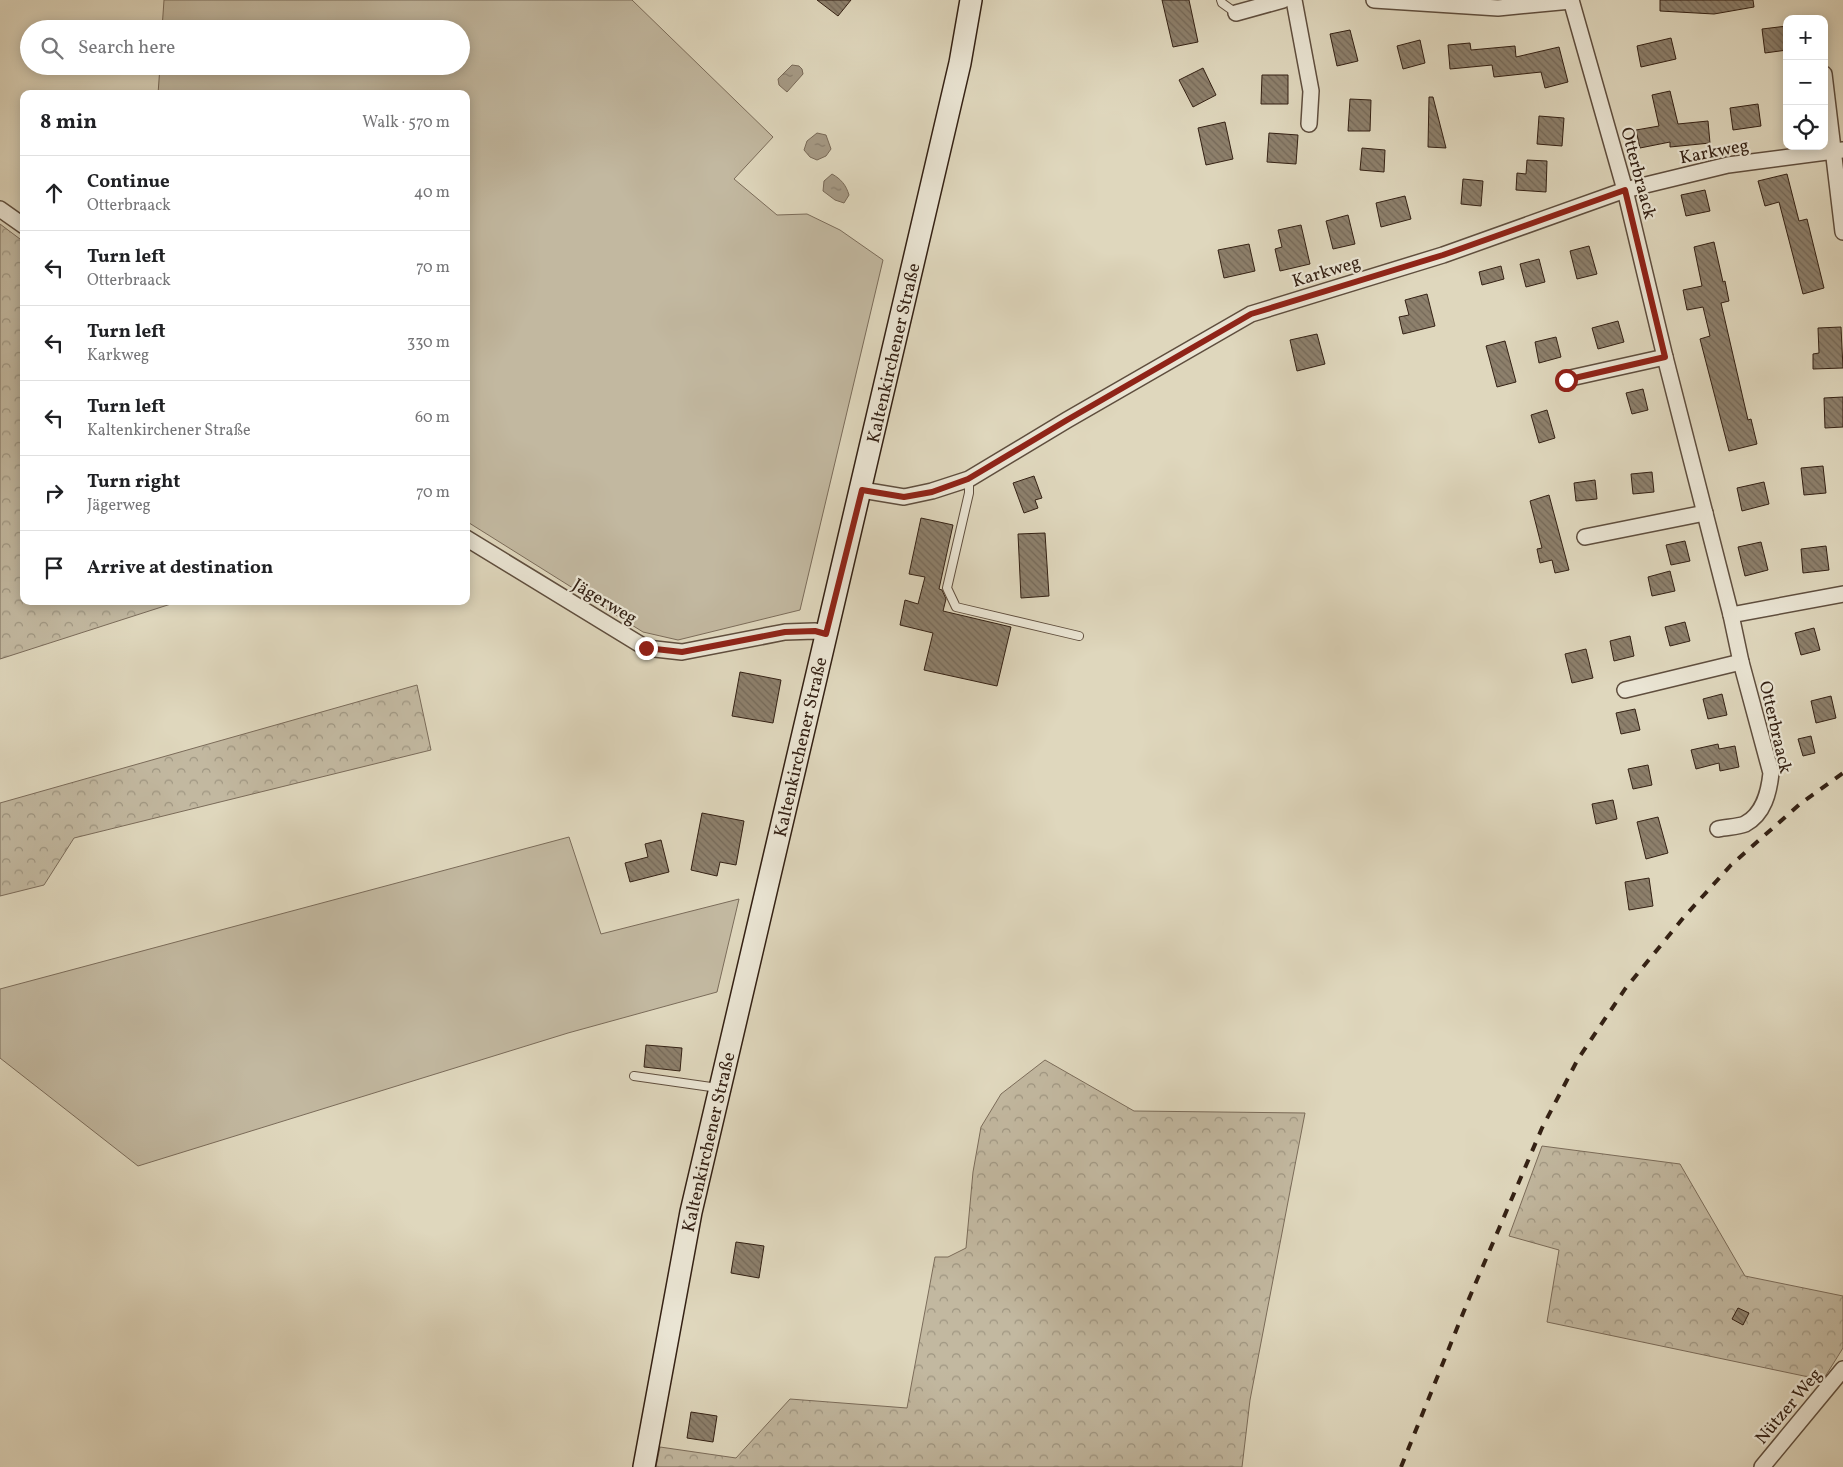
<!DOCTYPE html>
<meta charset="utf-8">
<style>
:root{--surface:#fff;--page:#f6f6f6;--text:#202124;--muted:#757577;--line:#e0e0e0}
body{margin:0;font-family:Vollkorn,serif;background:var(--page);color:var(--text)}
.controls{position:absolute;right:15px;top:15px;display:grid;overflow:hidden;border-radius:10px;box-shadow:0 2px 12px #0003}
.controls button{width:45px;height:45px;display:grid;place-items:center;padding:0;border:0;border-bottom:1px solid var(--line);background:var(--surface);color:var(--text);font:25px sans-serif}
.stop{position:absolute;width:15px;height:15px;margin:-11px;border:4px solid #8f2418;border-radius:50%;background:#fff}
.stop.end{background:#8f2418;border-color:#fff;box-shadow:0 1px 5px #0008}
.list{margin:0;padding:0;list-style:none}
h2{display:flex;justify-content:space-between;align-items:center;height:65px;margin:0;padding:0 20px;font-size:21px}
h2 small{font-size:16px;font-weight:400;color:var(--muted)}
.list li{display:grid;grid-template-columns:32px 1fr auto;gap:15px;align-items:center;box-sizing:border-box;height:75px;padding:0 20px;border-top:1px solid var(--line)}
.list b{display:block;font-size:19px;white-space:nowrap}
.list p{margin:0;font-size:16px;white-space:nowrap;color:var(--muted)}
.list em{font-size:16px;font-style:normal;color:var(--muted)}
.icon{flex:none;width:28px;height:28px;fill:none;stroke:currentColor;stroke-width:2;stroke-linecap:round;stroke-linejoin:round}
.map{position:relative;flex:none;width:1843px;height:1467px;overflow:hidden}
.search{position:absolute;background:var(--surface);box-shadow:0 2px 12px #0003;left:20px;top:20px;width:450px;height:55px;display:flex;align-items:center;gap:12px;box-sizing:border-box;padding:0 18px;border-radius:28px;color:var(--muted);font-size:19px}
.panel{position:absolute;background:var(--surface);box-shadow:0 2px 12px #0003;left:20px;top:90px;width:450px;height:515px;border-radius:10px}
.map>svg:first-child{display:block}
.grass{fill:#c2b8a0;stroke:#7b6c5a}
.forest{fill:url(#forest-crowns);stroke:#7b6c5a}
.water{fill:url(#water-ripples);stroke:#786957}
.building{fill:url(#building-back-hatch);stroke:#342114}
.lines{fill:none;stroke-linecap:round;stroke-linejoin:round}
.lane-casing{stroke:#5f4e3e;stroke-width:10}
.street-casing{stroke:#5f4e3e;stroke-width:18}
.secondary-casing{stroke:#342114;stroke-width:24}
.lane{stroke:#eae5d4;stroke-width:8}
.street{stroke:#eae5d4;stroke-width:15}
.secondary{stroke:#eae5d4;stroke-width:21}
.rail{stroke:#342114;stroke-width:4;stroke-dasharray:9 9;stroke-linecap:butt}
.route{stroke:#8f2418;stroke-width:6}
.labels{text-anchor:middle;stroke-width:4.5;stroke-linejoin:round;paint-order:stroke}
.street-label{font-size:18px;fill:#342114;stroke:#eae5d4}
</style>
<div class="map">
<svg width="1843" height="1467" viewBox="0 0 1843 1467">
<defs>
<pattern id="forest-crowns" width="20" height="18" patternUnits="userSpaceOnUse" patternTransform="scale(1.25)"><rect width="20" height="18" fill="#c2b8a0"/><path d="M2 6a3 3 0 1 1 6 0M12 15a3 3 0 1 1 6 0" fill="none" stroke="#9e9581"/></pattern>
<pattern id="water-ripples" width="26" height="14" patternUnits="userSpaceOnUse" patternTransform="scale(1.25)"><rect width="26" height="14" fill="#a59984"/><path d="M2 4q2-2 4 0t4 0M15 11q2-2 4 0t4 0" fill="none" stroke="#877c6b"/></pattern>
<pattern id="building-back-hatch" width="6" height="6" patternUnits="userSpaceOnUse" patternTransform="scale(1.25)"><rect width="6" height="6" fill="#8d806c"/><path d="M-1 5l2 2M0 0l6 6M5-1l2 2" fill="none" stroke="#746858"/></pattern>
</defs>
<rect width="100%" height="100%" fill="#dfd7bd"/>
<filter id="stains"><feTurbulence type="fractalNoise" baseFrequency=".004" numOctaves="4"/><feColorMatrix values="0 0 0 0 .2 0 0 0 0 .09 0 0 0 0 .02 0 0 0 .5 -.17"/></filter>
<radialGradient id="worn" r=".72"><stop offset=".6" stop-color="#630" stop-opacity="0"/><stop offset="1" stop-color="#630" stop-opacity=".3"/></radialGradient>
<g class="grass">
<polygon points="164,0 632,0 773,137 734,179 777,215 807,214 840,230 883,260 800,610 678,640 643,632 466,521 466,94 158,94 160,66 461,66 461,29 162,29"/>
<polygon points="569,837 601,934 739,899 717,992 568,1033 138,1166 0,1058 0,989"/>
</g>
<g class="forest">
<polygon points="0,224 24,242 24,601 173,601 174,603 0,659"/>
<polygon points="417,685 431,750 74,838 44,885 0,896 0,803"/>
<polygon points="1045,1060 1134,1111 1305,1113 1250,1400 1242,1467 656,1467 660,1447 736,1458 790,1399 907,1408 935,1257 948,1257 966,1248 973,1172 981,1127 1001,1094"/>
<polygon points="1542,1146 1680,1164 1745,1276 1843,1296 1843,1348 1823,1380 1547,1322 1559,1250 1509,1236"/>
</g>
<g class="water">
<polygon points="792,65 799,66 802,69 803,74 787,92 779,85 778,79"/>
<polygon points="817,133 826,135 831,149 826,156 817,160 810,157 804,150 807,141"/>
<path d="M832,174C841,179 846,185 849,195L844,203L835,200L823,191L824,181Z"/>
</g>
<g class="building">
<polygon points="817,0 851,0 838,16"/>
<polygon points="1162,0 1189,0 1198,42 1173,47"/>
<polygon points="1660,0 1753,0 1754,7 1714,14 1660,11"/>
<polygon points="1787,26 1787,50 1765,53 1762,29"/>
<polygon points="1350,30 1358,61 1337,66 1330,34"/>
<polygon points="1671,38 1676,59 1641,67 1637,46"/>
<polygon points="1420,40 1425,63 1403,69 1397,46"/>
<polygon points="1470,43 1471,50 1515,46 1516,57 1559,47 1568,82 1545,88 1541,72 1494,77 1492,65 1450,69 1448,45"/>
<polygon points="1203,68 1216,95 1193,107 1179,80"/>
<polygon points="1262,75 1288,75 1288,104 1261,104"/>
<polygon points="1670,91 1678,124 1708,121 1710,143 1670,147 1670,142 1640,148 1636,130 1659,126 1652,95"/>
<polygon points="1429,97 1433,97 1446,148 1428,147"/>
<polygon points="1350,99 1371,100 1370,131 1348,131"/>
<polygon points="1758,104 1761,126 1733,130 1730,108"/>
<polygon points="1539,116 1564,118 1562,146 1537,144"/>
<polygon points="1225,122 1233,159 1206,165 1198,128"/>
<polygon points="1269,133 1298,135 1296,164 1267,162"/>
<polygon points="1362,148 1385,150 1384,172 1360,170"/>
<polygon points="1527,160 1547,161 1546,192 1516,190 1517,173 1526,174"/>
<polygon points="1787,174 1799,221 1807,219 1824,288 1803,294 1779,202 1765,206 1758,181"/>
<polygon points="1463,179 1483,181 1481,206 1461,204"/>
<polygon points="1705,190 1710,211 1686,216 1681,195"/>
<polygon points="1405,196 1411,219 1381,227 1376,203"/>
<polygon points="1348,215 1355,244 1333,249 1326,221"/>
<polygon points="1301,225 1310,264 1280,271 1275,249 1282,247 1278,230"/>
<polygon points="1714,242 1723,282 1725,281 1729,301 1721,303 1748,420 1751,419 1757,444 1729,451 1700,339 1710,336 1703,307 1687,310 1683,290 1702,286 1694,247"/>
<polygon points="1249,244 1255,271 1224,278 1218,250"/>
<polygon points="1589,246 1597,274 1577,279 1570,251"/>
<polygon points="1539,259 1545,282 1526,287 1520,264"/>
<polygon points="1501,266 1504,279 1482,285 1479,272"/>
<polygon points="1427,294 1435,326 1403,334 1399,317 1409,315 1405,300"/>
<polygon points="1618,321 1624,342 1598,349 1592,328"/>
<polygon points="1841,327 1843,368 1813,369 1813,354 1819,353 1818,328"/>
<polygon points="1317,334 1325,364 1297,371 1290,340"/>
<polygon points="1556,337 1561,357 1539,363 1535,342"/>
<polygon points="1505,341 1516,382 1497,387 1486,346"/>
<polygon points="1643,389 1648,410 1632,414 1626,393"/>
<polygon points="1843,397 1843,427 1825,428 1824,398"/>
<polygon points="1547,410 1555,438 1539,443 1531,415"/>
<polygon points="1823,466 1826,493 1804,495 1801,468"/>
<polygon points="1652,472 1654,492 1633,494 1631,474"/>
<polygon points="1034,476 1042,498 1035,500 1038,508 1024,513 1013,483"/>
<polygon points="1595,480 1597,499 1576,501 1574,483"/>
<polygon points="1764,482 1769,504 1742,511 1737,488"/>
<polygon points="1549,495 1569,570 1555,573 1552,560 1540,563 1537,549 1542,548 1530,501"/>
<polygon points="921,518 953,525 939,589 942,590 946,599 943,611 1011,627 997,686 924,670 933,633 900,625 905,600 918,604 925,577 909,574"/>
<polygon points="1045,533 1049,596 1021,598 1018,534"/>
<polygon points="1685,541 1690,561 1671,565 1666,545"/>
<polygon points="1761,542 1768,570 1745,576 1738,547"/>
<polygon points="1826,546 1829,570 1803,573 1801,549"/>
<polygon points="1670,571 1675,591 1652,596 1648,577"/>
<polygon points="1685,622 1690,641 1670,646 1665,627"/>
<polygon points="1814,628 1820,650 1801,655 1795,633"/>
<polygon points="1630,636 1634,656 1614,661 1610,641"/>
<polygon points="1586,649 1593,678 1572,683 1565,654"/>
<polygon points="740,672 781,680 773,723 732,716"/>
<polygon points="1722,694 1727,715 1708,719 1703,699"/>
<polygon points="1831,696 1836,718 1816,723 1811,701"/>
<polygon points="1635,709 1640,730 1621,734 1616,713"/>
<polygon points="1811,736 1815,753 1803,756 1798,739"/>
<polygon points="1718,744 1719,749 1735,746 1739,767 1720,771 1719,763 1696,769 1691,750"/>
<polygon points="1648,765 1652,785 1633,789 1628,769"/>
<polygon points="1613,800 1617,819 1596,824 1592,804"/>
<polygon points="702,813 744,821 736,865 720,862 717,876 691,870"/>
<polygon points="1658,817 1668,853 1646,859 1637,822"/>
<polygon points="661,840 669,872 630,882 625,863 648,857 645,844"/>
<polygon points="1649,878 1653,906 1629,910 1625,882"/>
<polygon points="646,1045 682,1048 680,1071 644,1067"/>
<polygon points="736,1242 764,1246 759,1278 731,1273"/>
<polygon points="1738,1308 1749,1313 1743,1325 1732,1319"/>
<polygon points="691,1412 717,1416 713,1442 687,1438"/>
</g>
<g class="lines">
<g class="lane-casing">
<g id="lane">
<polyline points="1221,0 1222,3 1236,13"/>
<polyline points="969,479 969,493 947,588 956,607 1079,636"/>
<polyline points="634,1076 718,1088"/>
</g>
</g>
<g class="street-casing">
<g id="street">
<polyline points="1294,0 1311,91 1309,124"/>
<polyline points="1374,0 1498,8 1571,1"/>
<path d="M1571,0L1625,190L1665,357L1731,615L1741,662L1771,773C1769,792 1764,814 1745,824C1738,827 1726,827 1718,829"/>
<polyline points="1236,13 1283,0"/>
<polyline points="1824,74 1843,232"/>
<polyline points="0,209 24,226"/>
<polyline points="1566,379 1665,357"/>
<polyline points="862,490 904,497 932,491 969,479 1067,420 1251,314 1443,255 1625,190 1728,165 1843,150"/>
<polyline points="1585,537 1705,513"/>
<polyline points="466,538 646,648 682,652 785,632 815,631 826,634"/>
<polyline points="1731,615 1843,594"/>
<polyline points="1625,690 1741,662"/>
<polyline points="1762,1467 1843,1369"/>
</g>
</g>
<g class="secondary-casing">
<polyline id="secondary" points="644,1467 691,1212 960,63 971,0"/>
</g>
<use href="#lane" class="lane"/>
<use href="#street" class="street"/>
<use href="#secondary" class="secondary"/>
<polyline class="rail" points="1401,1467 1468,1301 1542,1128 1578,1059 1625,989 1684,917 1731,865 1800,804 1843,773"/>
</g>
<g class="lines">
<polyline class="route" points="646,648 682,652 785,632 815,631 826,634 862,490 904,497 932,492 968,479 1067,420 1251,314 1443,255 1625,190 1665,357 1566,380"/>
</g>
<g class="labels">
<g class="street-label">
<text transform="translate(1714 151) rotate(-11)" y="6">Karkweg</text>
<text transform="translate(1639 173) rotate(75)" y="6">Otterbraack</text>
<text transform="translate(1326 271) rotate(-17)" y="6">Karkweg</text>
<text transform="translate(893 353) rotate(-77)" y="6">Kaltenkirchener Straße</text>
<text transform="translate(605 601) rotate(31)" y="6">Jägerweg</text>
<text transform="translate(1776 727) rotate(77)" y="6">Otterbraack</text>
<text transform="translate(800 747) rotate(-77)" y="6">Kaltenkirchener Straße</text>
<text transform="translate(708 1142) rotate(-77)" y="6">Kaltenkirchener Straße</text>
<text transform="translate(1788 1406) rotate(-50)" y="6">Nützer Weg</text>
</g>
</g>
<rect width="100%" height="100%" filter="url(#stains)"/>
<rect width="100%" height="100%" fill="url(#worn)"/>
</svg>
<div class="controls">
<button>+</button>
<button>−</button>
<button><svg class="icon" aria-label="locate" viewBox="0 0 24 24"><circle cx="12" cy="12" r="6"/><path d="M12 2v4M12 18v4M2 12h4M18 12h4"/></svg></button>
</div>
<div class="stop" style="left:1566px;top:380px"></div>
<div class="stop end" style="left:646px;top:648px"></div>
<div class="search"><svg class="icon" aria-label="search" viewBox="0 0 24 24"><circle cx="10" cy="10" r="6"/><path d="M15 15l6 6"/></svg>Search here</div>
<section class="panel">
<h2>8 min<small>Walk · 570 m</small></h2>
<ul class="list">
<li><svg class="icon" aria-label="ahead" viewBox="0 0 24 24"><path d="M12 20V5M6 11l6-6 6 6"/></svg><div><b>Continue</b><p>Otterbraack</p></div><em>40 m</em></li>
<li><svg class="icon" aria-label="left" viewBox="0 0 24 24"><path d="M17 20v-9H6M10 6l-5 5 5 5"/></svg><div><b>Turn left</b><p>Otterbraack</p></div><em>70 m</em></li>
<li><svg class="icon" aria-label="left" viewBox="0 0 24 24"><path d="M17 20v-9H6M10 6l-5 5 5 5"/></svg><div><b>Turn left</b><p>Karkweg</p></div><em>330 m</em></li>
<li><svg class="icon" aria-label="left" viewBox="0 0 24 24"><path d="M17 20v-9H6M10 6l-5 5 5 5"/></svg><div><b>Turn left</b><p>Kaltenkirchener Straße</p></div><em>60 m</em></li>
<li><svg class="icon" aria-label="right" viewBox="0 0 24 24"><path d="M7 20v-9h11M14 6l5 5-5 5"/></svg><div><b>Turn right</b><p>Jägerweg</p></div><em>70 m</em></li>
<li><svg class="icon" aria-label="arrive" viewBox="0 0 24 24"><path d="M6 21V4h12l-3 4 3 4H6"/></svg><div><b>Arrive at destination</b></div></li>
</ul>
</section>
</div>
